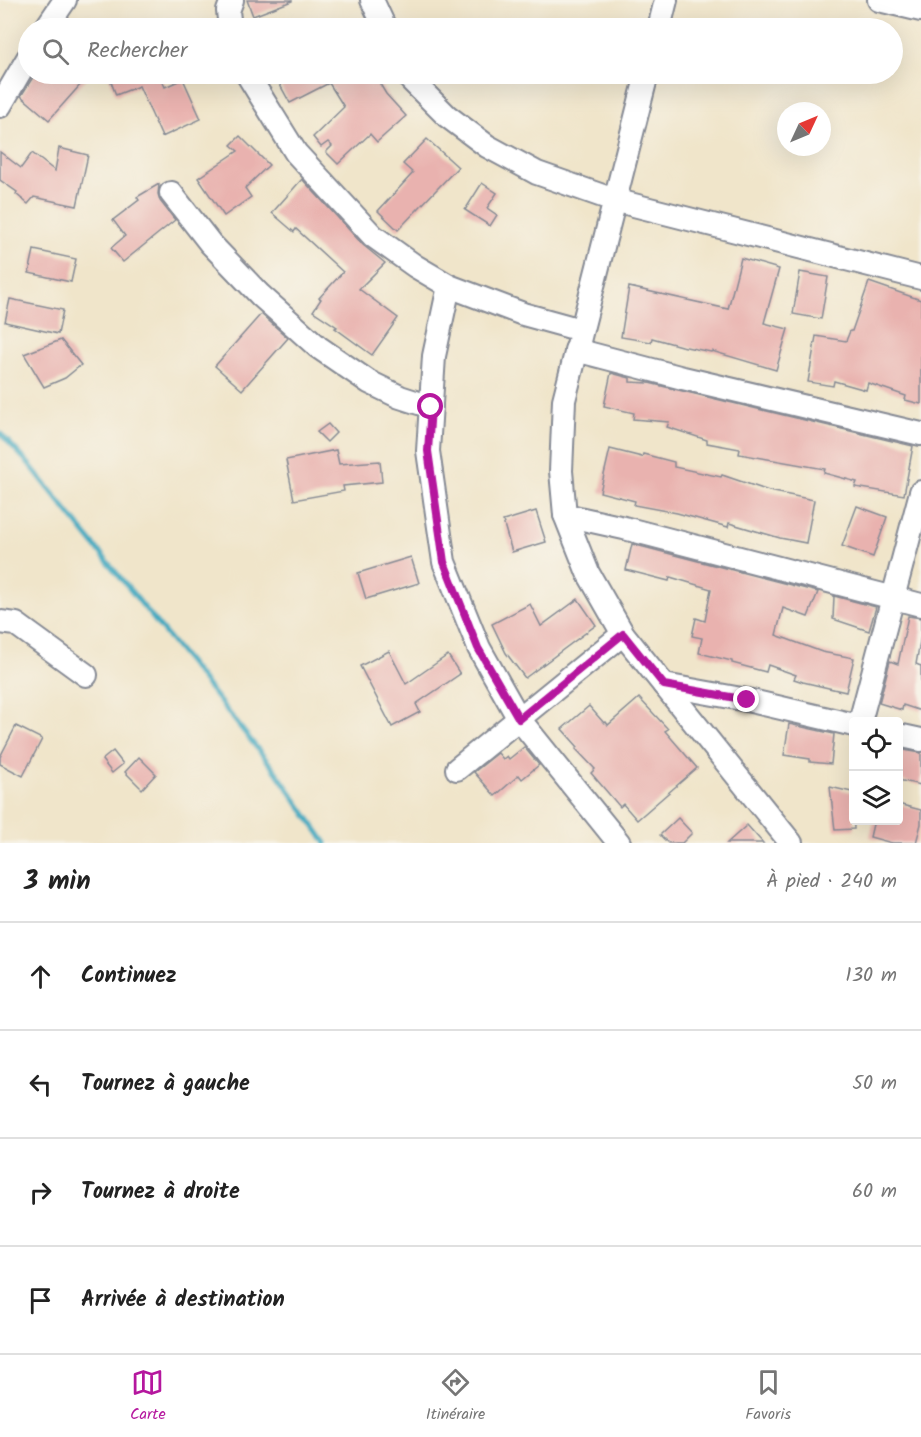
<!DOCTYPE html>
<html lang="fr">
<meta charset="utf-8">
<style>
:root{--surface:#fff;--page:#f6f6f6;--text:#222;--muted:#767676;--line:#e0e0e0;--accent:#b5179e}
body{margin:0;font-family:Kalam,sans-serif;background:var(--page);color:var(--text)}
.controls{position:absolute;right:18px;bottom:18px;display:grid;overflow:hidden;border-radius:6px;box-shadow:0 6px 24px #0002}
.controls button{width:54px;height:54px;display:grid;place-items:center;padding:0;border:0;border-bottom:2px solid var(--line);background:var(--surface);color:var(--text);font:30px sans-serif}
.compass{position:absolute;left:777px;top:102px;width:54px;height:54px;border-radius:50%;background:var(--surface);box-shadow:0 6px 24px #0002;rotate:46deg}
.stop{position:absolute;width:18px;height:18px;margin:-14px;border:4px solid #b5179e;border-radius:50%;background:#fff}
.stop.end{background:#b5179e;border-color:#fff;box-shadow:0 2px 6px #0008}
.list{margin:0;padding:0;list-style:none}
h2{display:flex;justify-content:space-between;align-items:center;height:78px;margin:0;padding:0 24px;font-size:26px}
h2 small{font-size:20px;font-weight:400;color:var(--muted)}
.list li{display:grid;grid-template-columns:39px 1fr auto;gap:18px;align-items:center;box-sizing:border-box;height:108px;padding:0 24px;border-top:2px solid var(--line)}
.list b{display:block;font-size:22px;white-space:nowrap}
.list em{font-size:20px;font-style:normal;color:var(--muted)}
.icon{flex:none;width:33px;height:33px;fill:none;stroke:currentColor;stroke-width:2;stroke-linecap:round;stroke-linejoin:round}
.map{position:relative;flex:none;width:921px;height:843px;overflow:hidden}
.search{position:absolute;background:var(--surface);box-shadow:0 6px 24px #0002;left:18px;right:18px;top:18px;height:66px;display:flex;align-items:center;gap:15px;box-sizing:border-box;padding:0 21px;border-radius:33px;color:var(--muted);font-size:22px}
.sheet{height:510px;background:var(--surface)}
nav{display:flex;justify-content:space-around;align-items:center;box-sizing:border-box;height:84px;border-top:2px solid var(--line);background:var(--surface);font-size:16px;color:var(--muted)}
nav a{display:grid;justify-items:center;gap:3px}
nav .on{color:var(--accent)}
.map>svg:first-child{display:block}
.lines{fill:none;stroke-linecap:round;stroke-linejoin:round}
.stream{stroke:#40a9c0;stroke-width:5}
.building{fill:#e9b2af}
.minor-casing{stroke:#868a94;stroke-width:26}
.minor{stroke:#fff;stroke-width:22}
.route{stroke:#b5179e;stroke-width:8}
</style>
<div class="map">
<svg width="921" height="843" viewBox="0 0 921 843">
<rect width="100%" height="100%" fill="#f7f3e8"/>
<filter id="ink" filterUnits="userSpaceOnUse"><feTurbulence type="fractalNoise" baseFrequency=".0167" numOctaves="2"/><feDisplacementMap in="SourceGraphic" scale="12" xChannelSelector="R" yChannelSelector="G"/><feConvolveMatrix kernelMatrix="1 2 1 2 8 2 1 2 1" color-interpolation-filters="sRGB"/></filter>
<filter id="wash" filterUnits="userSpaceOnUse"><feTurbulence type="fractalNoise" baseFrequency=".008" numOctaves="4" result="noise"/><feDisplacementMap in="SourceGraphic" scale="24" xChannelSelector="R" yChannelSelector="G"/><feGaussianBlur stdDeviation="1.35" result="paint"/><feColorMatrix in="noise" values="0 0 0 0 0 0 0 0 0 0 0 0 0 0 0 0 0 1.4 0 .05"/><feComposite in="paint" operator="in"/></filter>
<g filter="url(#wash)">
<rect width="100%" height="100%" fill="#f0e5ca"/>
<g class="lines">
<polyline class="stream" points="0,433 30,465 277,773 326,843"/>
</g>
<g id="blocks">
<g class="building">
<polygon points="247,0 292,0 292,1 253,16"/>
<polygon points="35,74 90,74 49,120 21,96"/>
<polygon points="108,74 169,74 161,78 165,87 183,79 201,119 162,137 139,86 116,95"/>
<polygon points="274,74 374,74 386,94 406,116 377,142 370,134 338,164 326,152 332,146 328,142 321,147 313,137 344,107 329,83 290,103"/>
<polygon points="240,136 269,165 245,188 251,197 224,216 198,178 238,151 231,145"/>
<polygon points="427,139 458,167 398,230 378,211 413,173 403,164"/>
<polygon points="59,148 88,155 77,206 34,197 28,204 16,194 17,192 0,180 0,152 21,168 32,153 55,171"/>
<polygon points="302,179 363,245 385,263 359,289 398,318 372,355 335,328 337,327 313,311 321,299 319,298 343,272 296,229 294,232 272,213"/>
<polygon points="482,183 497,193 487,208 497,215 490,226 465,210"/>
<polygon points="159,184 158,194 160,201 175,220 123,262 111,248 125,236 113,220 139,200 137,197"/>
<polygon points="34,250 76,259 71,282 29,273"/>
<polygon points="741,258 779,269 764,323 788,329 776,370 712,351 711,352 681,346 652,338 651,342 621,337 629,287 728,309"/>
<polygon points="800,272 828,277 821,319 793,314"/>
<polygon points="869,282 921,300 921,404 905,400 906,396 868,383 866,390 834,381 833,386 808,382 816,336 846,341 850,331 852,331"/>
<polygon points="10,299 63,310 58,334 5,322"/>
<polygon points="261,314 288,338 242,390 215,366"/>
<polygon points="61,340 81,365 65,378 44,387 24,354"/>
<polygon points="611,373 630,378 630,382 649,383 913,446 904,495 855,487 857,482 824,473 825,469 739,454 740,449 707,443 707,440 667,427 669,422 633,419 634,413 604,406"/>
<polygon points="328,424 336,433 327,442 317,432"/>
<polygon points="610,449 642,457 643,454 674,462 674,467 721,477 722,475 769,491 814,500 806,543 780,538 729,523 728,527 677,513 634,505 635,501 600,492"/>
<polygon points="336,450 339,464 380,461 382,482 343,486 344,491 294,500 286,460"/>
<polygon points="857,506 887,517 873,557 842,546"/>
<polygon points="536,511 546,542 512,552 503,521"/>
<polygon points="632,544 818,592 808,617 783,608 776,635 822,652 854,658 846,692 803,682 794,679 796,675 768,665 766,672 732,663 732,661 699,653 702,638 692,636 696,618 705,621 711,589 670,577 669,581 626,570"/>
<polygon points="411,557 419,583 366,599 358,573"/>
<polygon points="834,596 876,607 869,631 833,619"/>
<polygon points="578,599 596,625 525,678 506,653 492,624 530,604 541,626"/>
<polygon points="908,616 921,618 921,636 916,664 921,666 921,711 903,705 902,710 879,703 890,661 898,664"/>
<polygon points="389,651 406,684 448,655 460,674 416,704 420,712 392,727 360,666"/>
<polygon points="639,698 668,729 665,731 697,768 637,820 623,804 620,807 591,773 595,769 576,749 578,747 562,729 589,706 604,723 606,722 608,725"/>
<polygon points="789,724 834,734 831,764 810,762 810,759 784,755"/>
<polygon points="16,726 42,739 23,776 0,764 0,757"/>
<polygon points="524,747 539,765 522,779 519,775 495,796 474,772 498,753 503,759 507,756 509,759"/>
<polygon points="898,749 921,753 921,785 898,780"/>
<polygon points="113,751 123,764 112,773 102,760"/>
<polygon points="139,757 156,774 142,789 125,772"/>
<polygon points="830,787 852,792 854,829 835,830"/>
<polygon points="898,804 921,810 921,824 916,843 892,843 870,837 874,820 898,820"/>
<polygon points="678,818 692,833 682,843 668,843 660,835"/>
<polygon points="747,825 763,843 727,843"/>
</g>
</g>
</g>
<g filter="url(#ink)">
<use href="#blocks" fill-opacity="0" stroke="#868a94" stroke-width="1.5"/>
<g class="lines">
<g class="minor-casing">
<g id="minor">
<polyline points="372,0 385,28"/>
<polyline points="879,0 921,10"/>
<polyline points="46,28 65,0"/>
<polyline points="230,28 228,11 232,0"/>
<polyline points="659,28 666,0"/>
<polyline points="247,74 296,153 373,236 415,266 449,286 523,314 581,330"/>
<polyline points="408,74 411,80 447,116 487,146 537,173 614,200 921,278"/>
<polyline points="647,74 564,400 561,471 565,515 588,573 623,634 791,843"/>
<polyline points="0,106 28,58"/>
<polyline points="171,193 210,243 260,295 318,347 369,382 400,397 431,407"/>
<polyline points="449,286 434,356 428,451 444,562 479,648 519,719 619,843"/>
<polyline points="576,350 683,378 921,434"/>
<polyline points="565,515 624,528 921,605"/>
<polyline points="0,622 16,624 86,675"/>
<polyline points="664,685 747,700 854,725"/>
<polyline points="860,722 921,492"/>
<polyline points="898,735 921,740"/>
<polyline points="457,769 623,634"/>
</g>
</g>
<use href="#minor" class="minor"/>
</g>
</g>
<g class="lines" filter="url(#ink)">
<polyline class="route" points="431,407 428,451 444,562 478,648 519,719 623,634 664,685 747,700"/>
</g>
</svg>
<div class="controls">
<button><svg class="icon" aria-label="locate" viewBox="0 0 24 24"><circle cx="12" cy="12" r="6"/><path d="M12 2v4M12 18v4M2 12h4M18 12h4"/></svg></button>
<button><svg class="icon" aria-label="layers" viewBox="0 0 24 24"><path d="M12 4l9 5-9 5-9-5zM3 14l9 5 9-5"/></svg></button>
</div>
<svg class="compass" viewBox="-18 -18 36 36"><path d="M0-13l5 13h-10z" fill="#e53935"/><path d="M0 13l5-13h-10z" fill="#767676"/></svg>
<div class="stop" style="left:431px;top:407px"></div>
<div class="stop end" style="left:747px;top:700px"></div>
<div class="search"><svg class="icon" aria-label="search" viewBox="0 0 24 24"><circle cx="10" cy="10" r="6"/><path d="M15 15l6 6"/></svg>Rechercher</div>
</div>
<section class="sheet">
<h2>3 min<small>À pied · 240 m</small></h2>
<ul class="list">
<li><svg class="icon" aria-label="ahead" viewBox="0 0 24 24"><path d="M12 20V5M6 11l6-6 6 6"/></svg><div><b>Continuez</b></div><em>130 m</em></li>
<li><svg class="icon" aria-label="left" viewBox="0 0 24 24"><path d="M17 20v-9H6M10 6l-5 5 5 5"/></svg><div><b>Tournez à gauche</b></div><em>50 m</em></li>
<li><svg class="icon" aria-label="right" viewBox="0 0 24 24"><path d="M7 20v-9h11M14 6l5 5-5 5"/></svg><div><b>Tournez à droite</b></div><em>60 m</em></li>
<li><svg class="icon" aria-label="arrive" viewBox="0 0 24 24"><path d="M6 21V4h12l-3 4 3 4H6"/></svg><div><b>Arrivée à destination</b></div></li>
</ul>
</section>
<nav>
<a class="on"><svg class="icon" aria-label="map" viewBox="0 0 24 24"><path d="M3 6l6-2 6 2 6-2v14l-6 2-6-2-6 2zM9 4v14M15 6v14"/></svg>Carte</a>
<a><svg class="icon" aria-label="directions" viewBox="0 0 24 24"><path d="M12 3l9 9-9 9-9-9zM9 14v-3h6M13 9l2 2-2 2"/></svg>Itinéraire</a>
<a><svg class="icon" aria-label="saved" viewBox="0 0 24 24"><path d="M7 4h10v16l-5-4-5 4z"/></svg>Favoris</a>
</nav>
